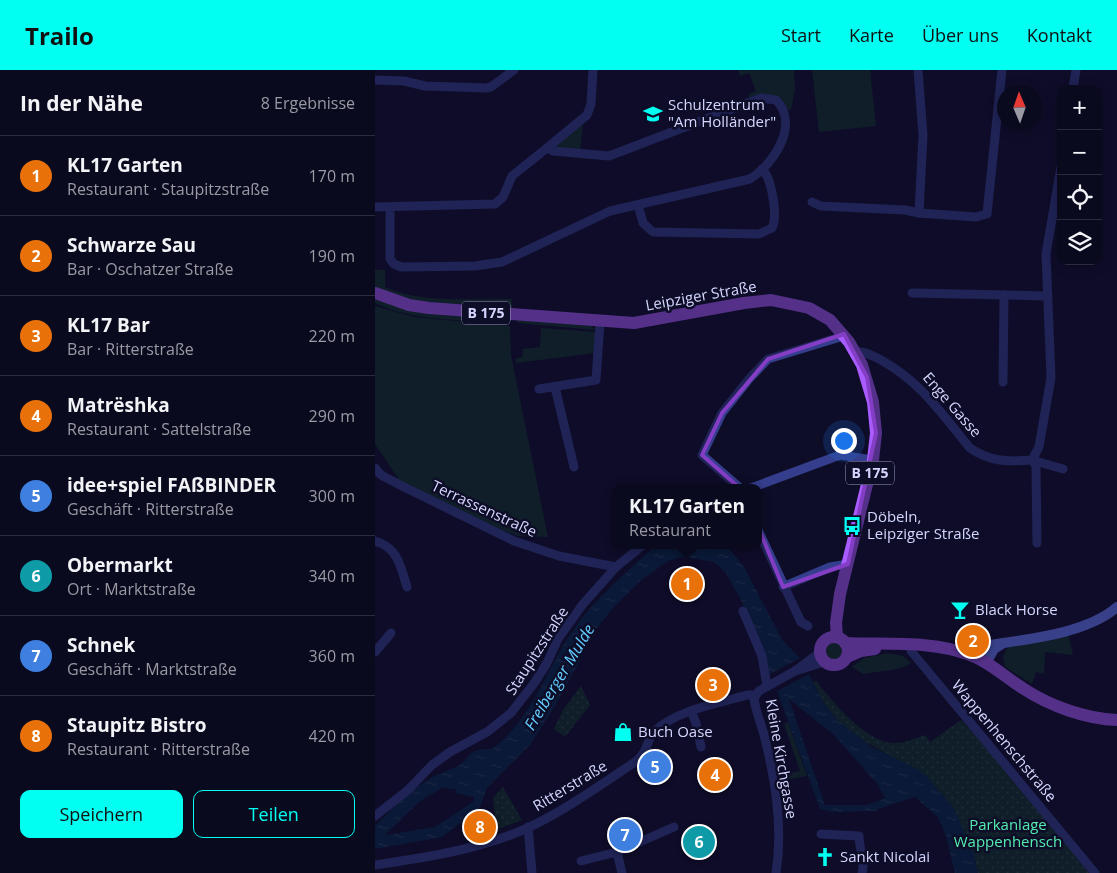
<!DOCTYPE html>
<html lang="de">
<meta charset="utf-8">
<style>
:root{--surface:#0a0a1e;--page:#131327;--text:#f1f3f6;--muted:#999aa4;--line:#2a2b3c;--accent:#01fff2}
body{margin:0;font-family:"Open Sans",sans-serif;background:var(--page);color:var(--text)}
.controls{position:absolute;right:15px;top:15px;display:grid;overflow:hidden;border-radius:10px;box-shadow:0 2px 12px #0003}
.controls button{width:45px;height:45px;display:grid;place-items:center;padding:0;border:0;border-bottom:1px solid var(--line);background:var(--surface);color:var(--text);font:25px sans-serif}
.compass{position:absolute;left:622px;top:15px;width:45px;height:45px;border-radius:50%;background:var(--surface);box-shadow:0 2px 12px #0003;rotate:358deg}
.you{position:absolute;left:468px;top:370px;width:18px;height:18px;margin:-12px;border:4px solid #fff;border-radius:50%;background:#1a73e8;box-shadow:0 0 0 8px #1a73e833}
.badge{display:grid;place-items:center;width:32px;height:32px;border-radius:50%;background:var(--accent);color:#fff;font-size:16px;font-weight:700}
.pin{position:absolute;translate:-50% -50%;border:2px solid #fff;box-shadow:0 1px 5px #0006}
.popup{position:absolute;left:237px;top:414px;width:150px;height:65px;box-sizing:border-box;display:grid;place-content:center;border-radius:10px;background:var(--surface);filter:drop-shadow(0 1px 4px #0005);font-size:16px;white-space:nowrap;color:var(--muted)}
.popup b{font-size:19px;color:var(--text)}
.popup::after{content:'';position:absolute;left:50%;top:100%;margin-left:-10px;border:10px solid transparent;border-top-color:var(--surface)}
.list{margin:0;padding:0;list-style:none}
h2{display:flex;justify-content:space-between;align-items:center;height:65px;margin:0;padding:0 20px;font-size:21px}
h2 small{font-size:16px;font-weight:400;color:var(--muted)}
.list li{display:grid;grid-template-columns:32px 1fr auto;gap:15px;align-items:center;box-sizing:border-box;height:80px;padding:0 20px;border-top:1px solid var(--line)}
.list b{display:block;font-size:19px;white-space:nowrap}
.list p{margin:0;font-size:16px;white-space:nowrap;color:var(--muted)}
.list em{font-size:16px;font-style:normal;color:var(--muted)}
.actions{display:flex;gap:10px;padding:15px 20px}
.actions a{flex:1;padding:11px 0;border:1px solid var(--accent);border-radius:10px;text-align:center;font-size:18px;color:var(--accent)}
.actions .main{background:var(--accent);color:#111}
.icon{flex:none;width:28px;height:28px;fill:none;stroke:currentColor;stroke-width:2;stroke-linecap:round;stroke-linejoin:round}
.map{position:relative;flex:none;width:742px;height:803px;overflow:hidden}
header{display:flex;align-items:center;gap:30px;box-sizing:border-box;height:70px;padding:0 25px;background:var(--accent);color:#111}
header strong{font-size:24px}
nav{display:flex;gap:28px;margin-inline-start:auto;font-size:18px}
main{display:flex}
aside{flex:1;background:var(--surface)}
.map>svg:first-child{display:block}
.green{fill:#10332c}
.park{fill:url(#park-dots)}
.water{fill:url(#water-ripples);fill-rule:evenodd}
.pier{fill:#0e0d28}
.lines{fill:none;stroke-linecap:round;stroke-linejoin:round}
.minor{stroke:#343e8c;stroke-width:9}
.secondary{stroke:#6c7eff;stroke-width:10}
.primary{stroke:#a95cff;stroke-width:12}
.marked{fill:none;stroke:#843dc5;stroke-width:4;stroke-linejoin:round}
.labels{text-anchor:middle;stroke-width:5;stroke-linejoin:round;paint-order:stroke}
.shield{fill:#0e0d28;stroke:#999abe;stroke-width:1}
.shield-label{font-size:14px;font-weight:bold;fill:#d5d6ff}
.poi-label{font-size:15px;fill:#d5d6ff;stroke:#0e0d28;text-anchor:start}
.street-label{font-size:15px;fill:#d5d6ff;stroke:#0e0d28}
.park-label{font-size:15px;fill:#54ebaf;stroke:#0e0d28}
.water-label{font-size:16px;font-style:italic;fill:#63ceff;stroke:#0e0d28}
</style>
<header>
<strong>Trailo</strong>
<nav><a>Start</a><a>Karte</a><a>Über uns</a><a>Kontakt</a></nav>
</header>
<main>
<aside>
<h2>In der Nähe<small>8 Ergebnisse</small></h2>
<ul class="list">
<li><span class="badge" style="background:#e8710a">1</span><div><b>KL17 Garten</b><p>Restaurant · Staupitzstraße</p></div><em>170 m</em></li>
<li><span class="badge" style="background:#e8710a">2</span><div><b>Schwarze Sau</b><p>Bar · Oschatzer Straße</p></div><em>190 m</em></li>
<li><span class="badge" style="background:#e8710a">3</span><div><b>KL17 Bar</b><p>Bar · Ritterstraße</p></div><em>220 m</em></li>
<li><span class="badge" style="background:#e8710a">4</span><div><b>Matrëshka</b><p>Restaurant · Sattelstraße</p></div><em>290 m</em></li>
<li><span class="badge" style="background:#3f7fe0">5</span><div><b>idee+spiel FAßBINDER</b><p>Geschäft · Ritterstraße</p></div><em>300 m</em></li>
<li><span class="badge" style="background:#0f9aa8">6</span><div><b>Obermarkt</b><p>Ort · Marktstraße</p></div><em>340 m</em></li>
<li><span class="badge" style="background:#3f7fe0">7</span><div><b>Schnek</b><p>Geschäft · Marktstraße</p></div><em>360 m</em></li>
<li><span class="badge" style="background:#e8710a">8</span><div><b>Staupitz Bistro</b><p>Restaurant · Ritterstraße</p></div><em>420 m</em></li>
</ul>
<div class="actions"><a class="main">Speichern</a><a>Teilen</a></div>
</aside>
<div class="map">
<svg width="742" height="803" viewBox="0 0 742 803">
<defs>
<pattern id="park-dots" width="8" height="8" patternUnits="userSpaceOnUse" patternTransform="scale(1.25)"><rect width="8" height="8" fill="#10332c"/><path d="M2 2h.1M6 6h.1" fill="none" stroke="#32504c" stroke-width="1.8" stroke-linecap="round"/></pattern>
<pattern id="water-ripples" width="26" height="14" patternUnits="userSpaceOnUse" patternTransform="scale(1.25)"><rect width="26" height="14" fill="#05284a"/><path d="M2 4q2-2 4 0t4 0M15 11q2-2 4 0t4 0" fill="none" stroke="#294665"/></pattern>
</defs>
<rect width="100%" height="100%" fill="#0e0d28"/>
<g class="green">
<polygon points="363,0 419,0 420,20 416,40 413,40 410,35 375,28 373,25 381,21 374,3 365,6"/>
<polygon points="437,0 495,0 501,56 444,62"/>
<polygon points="208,53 205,81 179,79 178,76"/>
<path d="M0,200H10V217C44,234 100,228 137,229V240L38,231L0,219Z"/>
<path d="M0,228L134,249V253C91,250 40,252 0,233Z"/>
<polygon points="0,236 39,247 135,256 136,285 173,467 143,466 108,453 27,414 0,374"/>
<polygon points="142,250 216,255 220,260 143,253"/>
<polygon points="166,258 220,262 220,283 141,293 140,289 147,287 148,279 165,277"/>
<polygon points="693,563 698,585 670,582 669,604 661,602 657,614 630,597 628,586 633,577"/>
<circle cx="459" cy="581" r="9"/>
<path d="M513,583L528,586L536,593C524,601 503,601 488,604L477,597L489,588Z"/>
<polygon points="413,652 432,706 410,710 405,692 409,704 425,701 409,654"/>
</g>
<g class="park">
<path d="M441,611C457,631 490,671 517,673C528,674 540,668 550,665L555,672L586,650L617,682L714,803H603L598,781L552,707L482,667L462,650L449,633L438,612Z"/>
<polygon points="206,616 215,635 190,667 179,659 188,640"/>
<polygon points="128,717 147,750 121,760 118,728"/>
</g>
<path class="water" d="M281,475H351L369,497L408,571L425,588L449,633L462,650L497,677L542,699L552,707L578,737L598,781L603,803H580L571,766L563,747L540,727L503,739V741L458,742L445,739L402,621L393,605L390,585L368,534L351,503L339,492L323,489L306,487L293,491L264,512L237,539L211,572L204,592L181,634L155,675L112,718L105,738L67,767L0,779V756C18,738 37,718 60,706C67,702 75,700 81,697C99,688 87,679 117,679C156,651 170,602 196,563C219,529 251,503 281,475ZM414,629L460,666L503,715L510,728L492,735H450ZM67,718L81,719L80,723L99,727L98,732L60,757L10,765L44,732Z"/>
<polygon class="pier" points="425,588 434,604 402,621 393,605"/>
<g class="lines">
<g class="minor">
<polyline points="543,0 548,65 544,143 601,147 612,144 627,0"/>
<polyline points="0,10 29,11 50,16 111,18 116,17 139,0"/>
<polyline points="698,19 701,0"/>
<polyline points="172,78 212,45 216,34 218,0"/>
<polyline points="437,132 446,136 530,140 544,143"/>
<path d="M263,135L268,153L278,162L384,164L397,158C403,146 397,109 387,99"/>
<path d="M0,137L120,134L128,127L137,106L172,78L178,81L234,86L386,28L401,30C425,54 399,94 375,109L235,141L127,192L100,196L26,197L19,194L15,189V137"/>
<polyline points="537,223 673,226"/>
<path d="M481,282C490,281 498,286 506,290C547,313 566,343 595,378C615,392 634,392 657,390L664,377L676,308L671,184L686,97"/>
<polyline points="628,312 629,225"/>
<polyline points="180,317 199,397"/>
<polyline points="164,319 221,310 225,252"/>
<polyline points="0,398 6,405 25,415 139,471 184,486 241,497"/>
<polyline points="365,418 327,385 347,343 374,309 393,289 462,268 469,264"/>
<polyline points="376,418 465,385 498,390"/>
<polyline points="383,460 426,552 433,556"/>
<path d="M0,471C23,477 26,498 32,517"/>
<polyline points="662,473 661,396 657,390 688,399"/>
<polyline points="408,517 455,497 473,494"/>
<polyline points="368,541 387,586 392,616"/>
<polyline points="536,581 720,803"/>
<polyline points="0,582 16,563"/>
<polyline points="420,601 449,592"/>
<polyline points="316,641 321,653 326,677"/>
<polyline points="0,746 33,720 57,695 75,682 112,662 136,643 160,612 172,593 183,569 208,534 241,497 268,475"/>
<polyline points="153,757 157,803"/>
<path d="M446,764L484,766C484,780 491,789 487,803"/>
<polyline points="242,782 247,803"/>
<polyline points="206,791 242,782 299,757"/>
<path d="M0,795C47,788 94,781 138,764C176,750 226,715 260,692C275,680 270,670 281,660C302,640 345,633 372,625H381"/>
<path d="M401,803C408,759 401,712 390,669C387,655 380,641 379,628L384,621L420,601L444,583"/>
</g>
<g class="secondary">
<path d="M586,582C600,576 613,576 628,573C663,568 715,561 742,537"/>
<polyline points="611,593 619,579 627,574"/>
</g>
<g class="primary">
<polyline points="0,223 34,235 54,238 259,253 369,233 396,230 434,238 455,250 474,272 487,295 498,332 501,363 498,390 465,524 461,553 462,567"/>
<circle cx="459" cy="581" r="14"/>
<path d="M470,573C511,575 556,570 595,585C615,592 631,608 649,619C675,636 711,649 742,650"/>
<polyline points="472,587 486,581 500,579"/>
</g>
</g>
<path d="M0 0H742V803H0ZM469,264L492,307L501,363L473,494L408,517L368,421L327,385L347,343L393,289Z" fill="#0e0d28" fill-opacity=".55" fill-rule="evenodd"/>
<path class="marked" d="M469,264L492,307L501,363L473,494L408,517L368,421L327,385L347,343L393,289Z"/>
<defs>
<g id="school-bare" transform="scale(1.5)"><path d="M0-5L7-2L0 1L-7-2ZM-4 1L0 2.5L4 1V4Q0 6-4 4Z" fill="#01fff2" stroke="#0e0d28" stroke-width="2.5" paint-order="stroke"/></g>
<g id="bus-bare" transform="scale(1.5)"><path d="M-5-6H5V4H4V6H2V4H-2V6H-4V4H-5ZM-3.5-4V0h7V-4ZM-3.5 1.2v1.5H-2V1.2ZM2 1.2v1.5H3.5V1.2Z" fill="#01fff2" stroke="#0e0d28" stroke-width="2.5" paint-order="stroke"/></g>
<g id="bar-bare" transform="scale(1.5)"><path d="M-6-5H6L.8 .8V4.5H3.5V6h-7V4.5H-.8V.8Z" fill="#01fff2" stroke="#0e0d28" stroke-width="2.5" paint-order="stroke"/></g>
<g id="shop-bare" transform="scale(1.5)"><path d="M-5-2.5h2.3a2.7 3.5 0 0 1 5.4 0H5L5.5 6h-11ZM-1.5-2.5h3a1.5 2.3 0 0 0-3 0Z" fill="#01fff2" stroke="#0e0d28" stroke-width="2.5" paint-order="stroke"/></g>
<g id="church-bare" transform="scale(1.5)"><path d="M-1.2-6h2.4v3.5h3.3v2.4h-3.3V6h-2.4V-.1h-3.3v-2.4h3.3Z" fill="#01fff2" stroke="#0e0d28" stroke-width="2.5" paint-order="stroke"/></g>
</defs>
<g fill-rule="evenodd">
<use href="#school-bare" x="278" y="44"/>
<use href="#bus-bare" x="477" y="456"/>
<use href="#bar-bare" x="585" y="540"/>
<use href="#shop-bare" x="248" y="662"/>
<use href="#church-bare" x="450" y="787"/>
</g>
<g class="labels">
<g class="shield">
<rect x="87" y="231.5" width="48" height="23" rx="4"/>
<rect x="471" y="391.5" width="48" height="23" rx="4"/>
</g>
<g class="shield-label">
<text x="111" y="248">B 175</text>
<text x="495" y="408">B 175</text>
</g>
<g class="poi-label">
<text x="293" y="40">Schulzentrum<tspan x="293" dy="17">"Am Holländer"</tspan></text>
<text x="492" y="452">Döbeln,<tspan x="492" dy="17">Leipziger Straße</tspan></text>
<text x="600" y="545">Black Horse</text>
<text x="263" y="667">Buch Oase</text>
<text x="465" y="792">Sankt Nicolai</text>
</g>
<g class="street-label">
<text transform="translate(326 226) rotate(-10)" y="5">Leipziger Straße</text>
<text transform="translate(577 335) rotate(49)" y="5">Enge Gasse</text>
<text transform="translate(109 439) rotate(25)" y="5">Terrassenstraße</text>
<text transform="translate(162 581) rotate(-57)" y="5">Staupitzstraße</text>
<text transform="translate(629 671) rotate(50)" y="5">Wappenhenschstraße</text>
<text transform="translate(406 689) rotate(80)" y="5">Kleine Kirchgasse</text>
<text transform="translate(195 716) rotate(-31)" y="5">Ritterstraße</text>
</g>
<g class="park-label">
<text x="633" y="760">Parkanlage<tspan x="633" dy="17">Wappenhensch</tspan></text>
</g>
<g class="water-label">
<text transform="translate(184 607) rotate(-59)" y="6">Freiberger Mulde</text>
</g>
</g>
</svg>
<div class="controls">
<button>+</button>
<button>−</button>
<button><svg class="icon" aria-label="locate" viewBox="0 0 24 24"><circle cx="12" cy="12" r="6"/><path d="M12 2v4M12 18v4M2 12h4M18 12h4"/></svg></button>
<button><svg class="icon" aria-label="layers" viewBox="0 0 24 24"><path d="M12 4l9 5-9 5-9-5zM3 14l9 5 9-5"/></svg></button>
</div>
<svg class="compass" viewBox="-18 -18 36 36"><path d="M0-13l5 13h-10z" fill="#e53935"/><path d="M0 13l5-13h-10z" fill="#999aa4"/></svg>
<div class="you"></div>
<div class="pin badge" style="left:312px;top:514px;background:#e8710a">1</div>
<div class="popup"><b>KL17 Garten</b>Restaurant</div>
<div class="pin badge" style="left:598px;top:571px;background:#e8710a">2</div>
<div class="pin badge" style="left:338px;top:615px;background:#e8710a">3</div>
<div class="pin badge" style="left:340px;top:705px;background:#e8710a">4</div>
<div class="pin badge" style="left:280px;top:697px;background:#3f7fe0">5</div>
<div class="pin badge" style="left:324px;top:772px;background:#0f9aa8">6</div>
<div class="pin badge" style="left:250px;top:765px;background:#3f7fe0">7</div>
<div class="pin badge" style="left:105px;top:757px;background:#e8710a">8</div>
</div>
</main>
